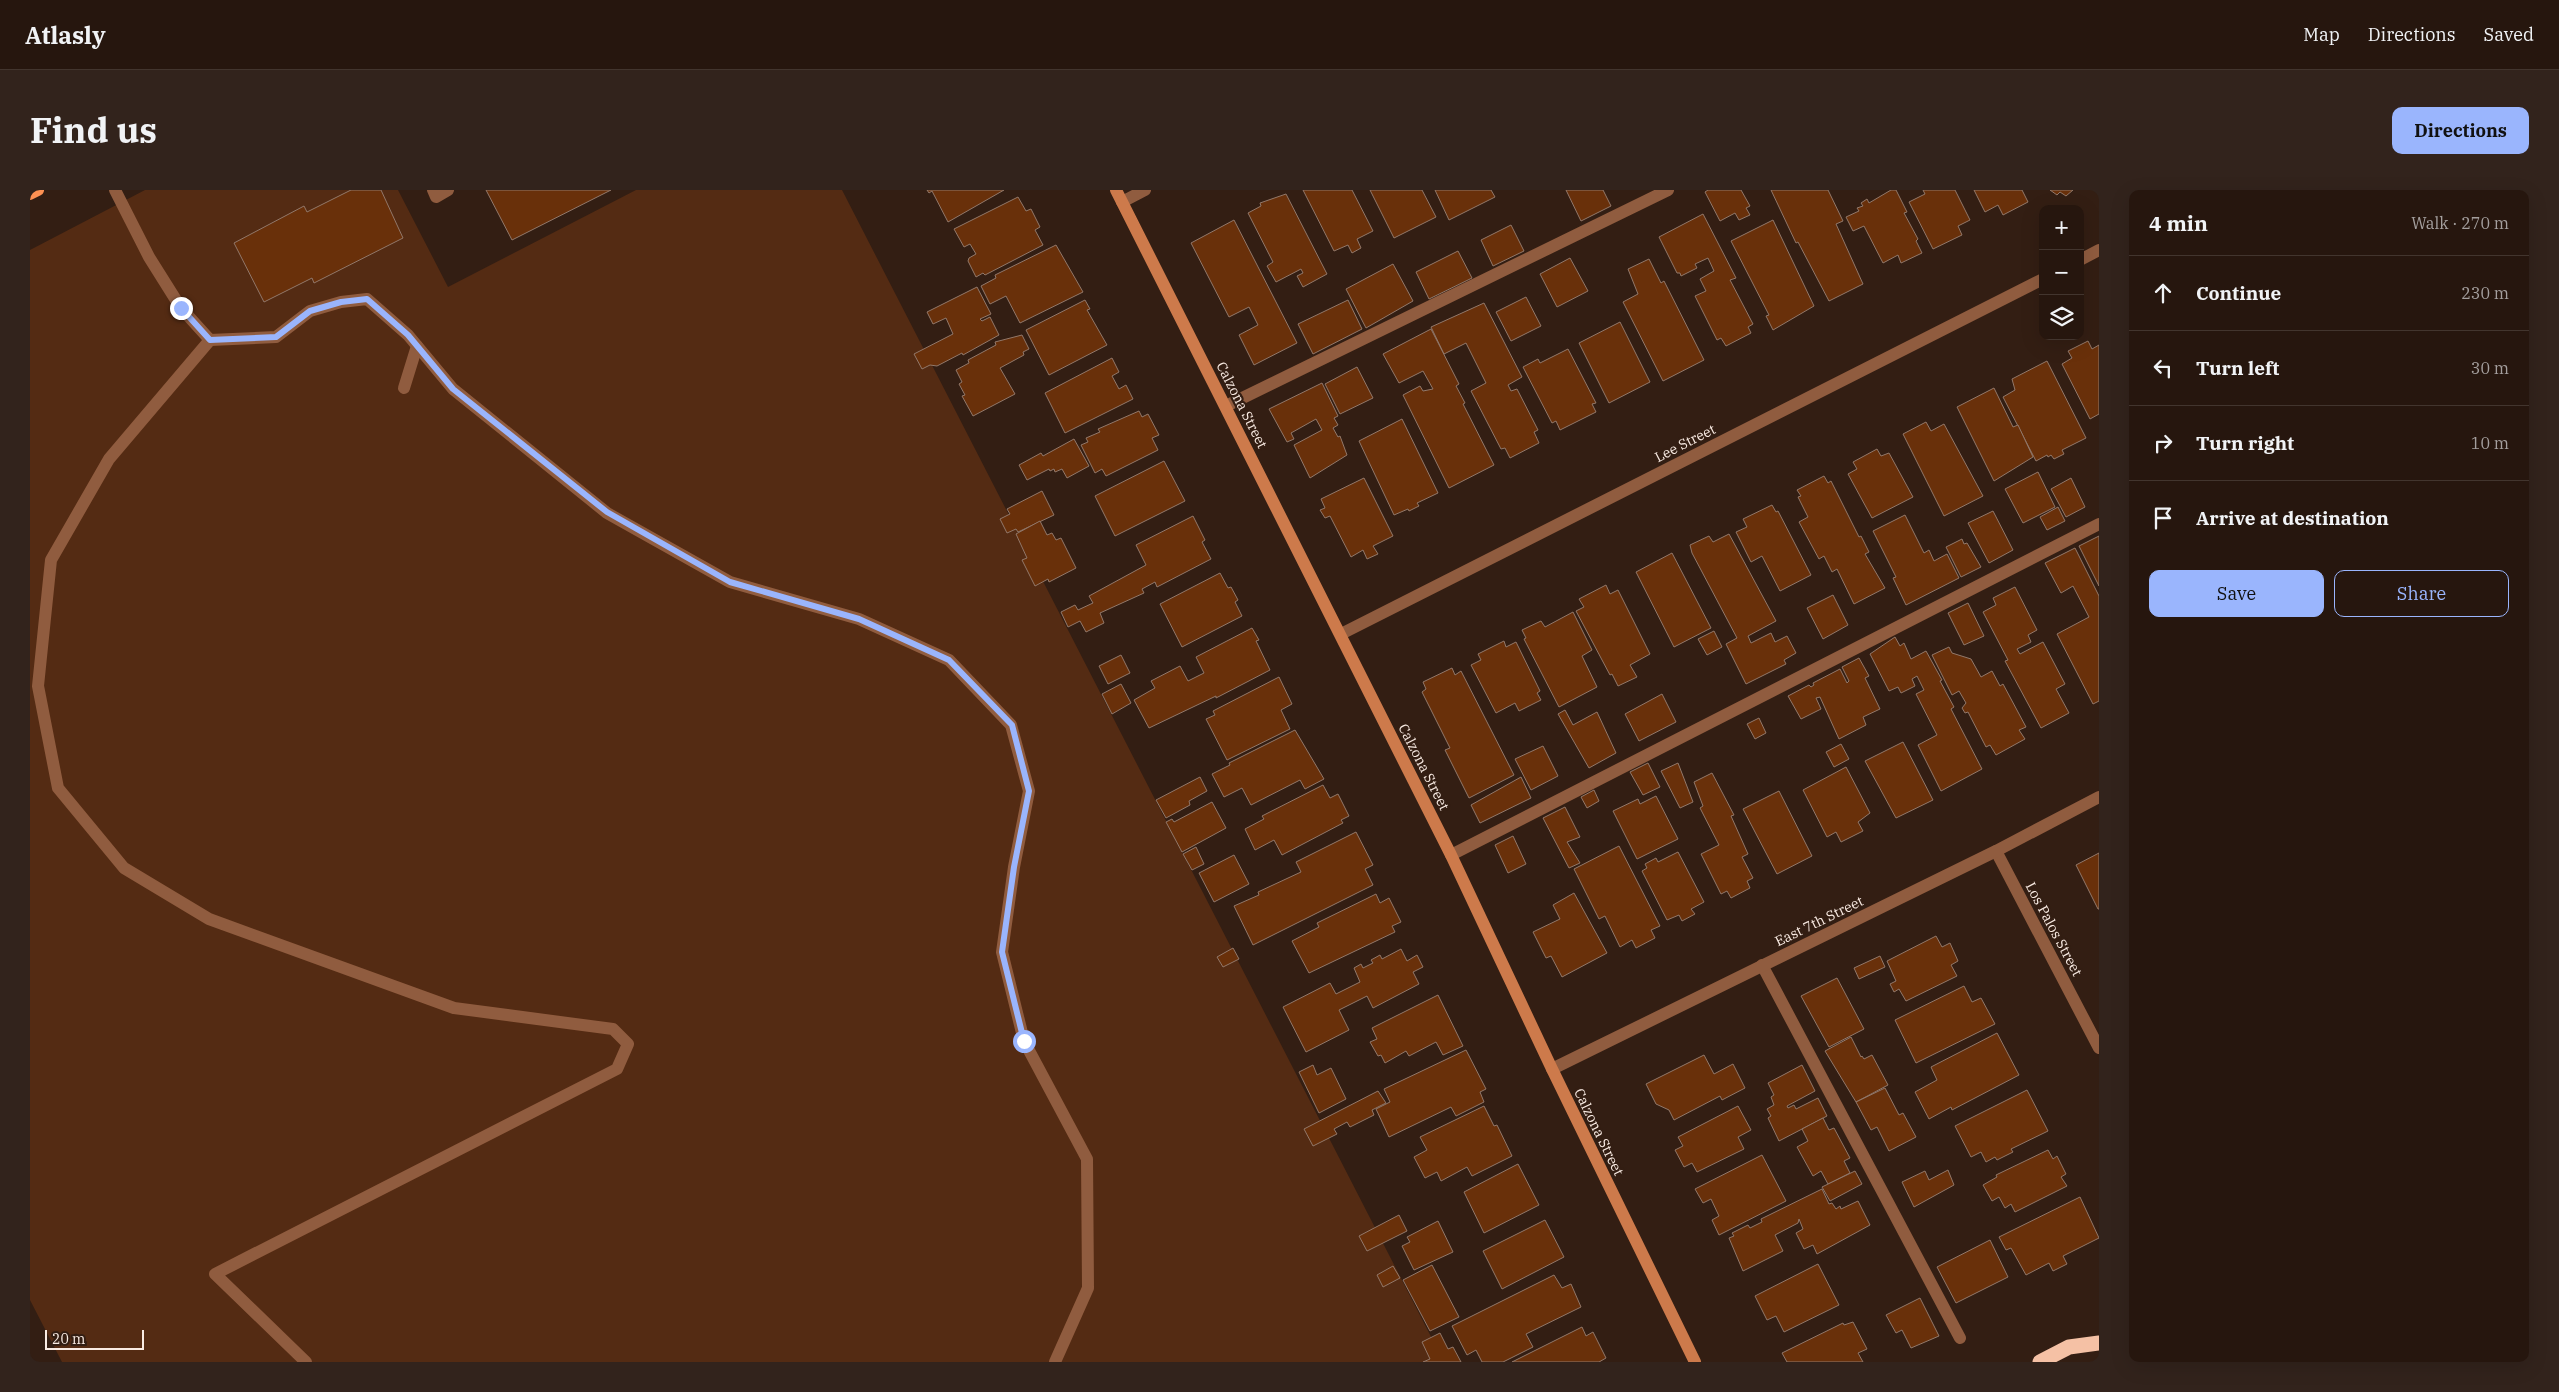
<!DOCTYPE html>
<meta charset="utf-8">
<style>
:root{--surface:#26160e;--page:#32231c;--text:#f1f3f6;--muted:#a49f9e;--line:#42352e;--accent:#9ab5fd}
body{margin:0;font-family:"IBM Plex Serif",serif;background:var(--page);color:var(--text)}
.controls{position:absolute;right:15px;top:15px;display:grid;overflow:hidden;border-radius:10px;box-shadow:0 5px 20px #0002}
.controls button{width:45px;height:45px;display:grid;place-items:center;padding:0;border:0;border-bottom:1px solid var(--line);background:var(--surface);color:var(--text);font:25px sans-serif}
.scale{position:absolute;left:15px;bottom:12px;width:99px;box-sizing:border-box;padding-left:5px;border:2px solid #f9ebe3;border-top:0;font-size:14px;line-height:18px;white-space:nowrap;color:#f9ebe3;-webkit-text-stroke:4px #331e13;paint-order:stroke}
.stop{position:absolute;width:15px;height:15px;margin:-11px;border:4px solid #9ab5fd;border-radius:50%;background:#fff}
.stop.end{background:#9ab5fd;border-color:#fff;box-shadow:0 1px 5px #0008}
.list{margin:0;padding:0;list-style:none}
h2{display:flex;justify-content:space-between;align-items:center;height:65px;margin:0;padding:0 20px;font-size:21px}
h2 small{font-size:16px;font-weight:400;color:var(--muted)}
.list li{display:grid;grid-template-columns:32px 1fr auto;gap:15px;align-items:center;box-sizing:border-box;height:75px;padding:0 20px;border-top:1px solid var(--line)}
.list b{display:block;font-size:19px;white-space:nowrap}
.list em{font-size:16px;font-style:normal;color:var(--muted)}
.actions{display:flex;gap:10px;padding:15px 20px}
.actions a{flex:1;padding:11px 0;border:1px solid var(--accent);border-radius:10px;text-align:center;font-size:18px;color:var(--accent)}
.actions .main{background:var(--accent);color:#111}
.icon{flex:none;width:28px;height:28px;fill:none;stroke:currentColor;stroke-width:2;stroke-linecap:round;stroke-linejoin:round}
.map{position:relative;flex:none;width:2069px;height:1172px;overflow:hidden;border-radius:10px}
header{display:flex;align-items:center;gap:30px;box-sizing:border-box;height:70px;padding:0 25px;background:var(--surface);border-bottom:1px solid var(--line)}
header strong{font-size:24px}
nav{display:flex;gap:28px;margin-inline-start:auto;font-size:18px}
.intro{display:flex;align-items:center;justify-content:space-between;box-sizing:border-box;height:120px;padding:0 30px}
h1{margin:0;font-size:35px}
.button{padding:12px 22px;border-radius:10px;background:var(--accent);color:#111;font-size:18px;font-weight:700}
main{display:flex;gap:30px;padding:0 30px}
aside{flex:1;background:var(--surface);border-radius:10px;box-shadow:0 5px 20px #0002}
.map>svg:first-child{display:block}
.green{fill:#542b13}
.building{fill:#69300a;stroke:#92786a}
.lines{fill:none;stroke-linecap:round;stroke-linejoin:round}
.lane{stroke:#905c3f;stroke-width:12}
.street{stroke:#905c3f;stroke-width:12}
.secondary{stroke:#cd7a4b;stroke-width:12}
.primary{stroke:#fd9153;stroke-width:12}
.highway{stroke:#f5c1a5;stroke-width:15}
.route{stroke:#9ab5fd;stroke-width:6}
.labels{text-anchor:middle;stroke-width:4.5;stroke-linejoin:round;paint-order:stroke}
.street-label{font-size:14px;fill:#f9ebe3;stroke:#331e13}
</style>
<header>
<strong>Atlasly</strong>
<nav><a>Map</a><a>Directions</a><a>Saved</a></nav>
</header>
<div class="intro"><h1>Find us</h1><a class="button">Directions</a></div>
<main>
<div class="map">
<svg width="2069" height="1172" viewBox="0 0 2069 1172">
<rect width="100%" height="100%" fill="#331e13"/>
<polygon class="green" points="115,0 368,0 418,97 606,0 812,0 1414,1172 32,1172 0,1110 0,60"/>
<g class="building">
<polygon points="351,0 373,48 284,93 282,88 234,112 204,53 274,16 277,22 321,0"/>
<polygon points="456,0 581,0 482,50"/>
<polygon points="897,0 974,0 918,32 902,1 899,3"/>
<polygon points="1273,0 1322,0 1343,41 1327,49 1331,58 1322,63 1318,55 1304,61"/>
<polygon points="1340,0 1392,0 1406,27 1364,48"/>
<polygon points="1405,0 1461,0 1465,7 1419,30"/>
<polygon points="1536,0 1573,0 1581,16 1551,31"/>
<polygon points="1678,0 1711,0 1720,16 1716,18 1720,25 1709,30 1705,23 1690,31 1675,2"/>
<polygon points="1741,0 1798,0 1813,31 1806,34 1833,94 1799,111 1768,52 1766,53"/>
<polygon points="1861,0 1866,0 1877,22 1874,23 1888,49 1886,51 1892,63 1871,73 1868,65 1853,73 1834,36 1823,41 1816,27 1829,21 1827,18 1833,16 1831,13 1837,9 1839,13"/>
<polygon points="1893,0 1925,0 1940,30 1928,36 1932,45 1903,59 1879,12 1895,4"/>
<polygon points="1944,0 1992,0 1998,12 1973,25 1968,15 1955,22"/>
<polygon points="2020,0 2043,0 2036,6 2030,2 2027,5"/>
<polygon points="1256,4 1297,84 1273,97 1267,86 1273,83 1271,79 1246,92 1237,76 1243,72 1218,23 1231,16 1230,13"/>
<polygon points="988,7 996,21 1001,19 1010,37 1005,40 1013,55 955,85 953,83 946,87 938,71 939,68 946,64 940,54 934,57 924,39"/>
<polygon points="1673,24 1706,88 1700,90 1723,134 1718,137 1721,143 1696,156 1691,148 1687,150 1665,106 1676,101 1670,89 1684,81 1678,68 1665,74 1667,78 1651,86 1650,83 1647,83 1629,47"/>
<polygon points="1204,30 1267,153 1224,175 1209,145 1228,135 1219,117 1199,127 1161,53"/>
<polygon points="1743,30 1784,116 1743,140 1736,126 1739,125 1701,51"/>
<polygon points="1481,35 1494,61 1463,76 1451,50"/>
<polygon points="1026,55 1053,102 990,133 976,106 960,114 951,96 966,88 965,85"/>
<polygon points="1428,61 1442,88 1399,109 1386,82"/>
<polygon points="1540,68 1558,101 1527,117 1510,84"/>
<polygon points="1619,69 1631,93 1634,91 1674,170 1633,191 1593,112 1608,104 1598,79"/>
<polygon points="1363,74 1383,111 1336,138 1316,99"/>
<polygon points="947,97 961,124 950,129 952,131 960,127 969,145 933,165 932,163 907,176 900,175 892,179 884,164 923,144 916,128 903,134 897,122"/>
<polygon points="1496,107 1511,136 1481,151 1466,122"/>
<polygon points="1055,110 1060,119 1057,120 1077,155 1019,185 996,140"/>
<polygon points="1318,110 1332,139 1283,164 1268,134"/>
<polygon points="1454,113 1492,187 1478,195 1481,201 1487,199 1508,240 1504,242 1509,253 1480,268 1475,258 1471,259 1441,201 1456,193 1436,153 1414,164 1401,137"/>
<polygon points="1590,132 1620,192 1579,213 1549,153"/>
<polygon points="1401,139 1429,194 1426,196 1435,213 1433,214 1464,275 1419,298 1373,205 1390,196 1393,201 1403,199 1393,181 1369,193 1353,164"/>
<polygon points="992,145 999,159 993,162 994,165 970,178 985,204 943,226 932,206 935,205 929,194 932,192 926,180 939,173 938,170 966,155 965,152"/>
<polygon points="2058,151 2062,159 2069,155 2069,224 2060,229 2032,174 2042,168 2038,161"/>
<polygon points="1538,159 1566,213 1562,214 1566,222 1530,240 1526,231 1522,233 1493,177 1508,169 1510,173"/>
<polygon points="1082,168 1089,182 1082,186 1089,199 1096,195 1103,209 1035,243 1015,203"/>
<polygon points="2017,171 2056,248 2032,260 2034,264 2024,269 2021,265 2018,267 2017,265 2006,271 1973,207 1985,200 1982,189"/>
<polygon points="1327,177 1343,208 1310,224 1295,194"/>
<polygon points="1292,193 1308,226 1304,228 1308,235 1303,238 1308,247 1310,246 1317,265 1280,288 1264,255 1292,240 1286,229 1261,243 1264,249 1257,252 1239,219"/>
<polygon points="1964,198 1983,237 1988,235 2003,267 1964,291 1927,217"/>
<polygon points="1109,221 1112,227 1118,224 1129,245 1122,248 1128,260 1076,286 1072,279 1065,283 1051,255 1058,252 1056,248 1070,242 1068,239"/>
<polygon points="1372,229 1408,303 1387,313 1389,316 1379,321 1378,319 1364,325 1329,251"/>
<polygon points="1896,232 1901,241 1914,234 1953,306 1914,326 1873,244"/>
<polygon points="1044,249 1059,276 1037,288 1032,279 1025,282 1024,279 1020,281 1019,279 997,290 989,275 1011,263 1013,266"/>
<polygon points="1847,259 1851,266 1859,263 1883,307 1842,328 1818,284 1827,279 1823,272"/>
<polygon points="1134,271 1155,311 1085,346 1065,306"/>
<polygon points="2008,282 2025,317 1993,333 1975,299"/>
<polygon points="1794,286 1798,293 1801,291 1829,347 1831,346 1839,362 1835,364 1855,398 1824,414 1807,379 1802,382 1794,366 1789,369 1769,332 1778,327 1768,307 1771,306 1767,300"/>
<polygon points="1334,288 1363,346 1343,356 1348,364 1337,369 1333,360 1321,367 1300,326 1295,328 1290,320 1295,318 1291,309"/>
<polygon points="2041,288 2055,317 2036,327 2021,299"/>
<polygon points="1012,301 1024,325 988,342 986,339 977,343 970,329 980,324 977,319"/>
<polygon points="1742,315 1746,322 1748,321 1781,385 1750,401 1732,366 1721,372 1706,342 1717,337 1713,329"/>
<polygon points="2028,317 2035,331 2017,340 2010,327"/>
<polygon points="1963,321 1983,360 1959,373 1938,333"/>
<polygon points="1875,325 1894,363 1899,360 1904,371 1917,364 1929,388 1876,415 1863,388 1866,387 1843,341"/>
<polygon points="1163,326 1175,350 1172,352 1181,369 1127,397 1125,392 1112,399 1114,403 1070,423 1074,433 1056,442 1050,431 1038,437 1031,422 1045,415 1048,420 1063,413 1059,406 1116,375 1106,355"/>
<polygon points="1010,331 1017,345 1022,343 1026,350 1031,348 1046,378 1019,392 1018,389 1005,396 992,370 997,368 986,344"/>
<polygon points="1699,344 1746,431 1718,446 1721,453 1741,443 1745,452 1757,446 1766,463 1754,470 1756,474 1716,494 1696,454 1707,448 1662,363 1660,355 1679,346 1683,352"/>
<polygon points="2069,346 2069,396 2049,356"/>
<polygon points="1932,349 1934,354 1937,353 1951,377 1931,387 1916,357"/>
<polygon points="2045,358 2069,406 2069,511 2063,514 2027,444 2059,427 2043,396 2031,403 2015,373"/>
<polygon points="1642,363 1681,438 1644,457 1606,382"/>
<polygon points="1190,383 1198,398 1201,397 1208,410 1205,412 1212,426 1152,457 1130,414"/>
<polygon points="1576,395 1580,404 1588,400 1620,464 1600,475 1607,487 1588,496 1582,484 1580,485 1546,421 1554,417 1549,409"/>
<polygon points="1985,397 2007,440 1998,445 2001,452 1987,459 1990,464 2013,452 2035,494 2026,499 2039,523 2011,538 1975,471 1978,470 1953,422 1966,415 1963,408"/>
<polygon points="1803,405 1818,435 1793,449 1777,418"/>
<polygon points="1938,413 1954,446 1934,455 1918,423"/>
<polygon points="1543,422 1562,460 1552,466 1567,497 1529,517 1494,449 1496,448 1492,440 1511,431 1515,437"/>
<polygon points="1222,438 1229,450 1226,451 1240,480 1186,508 1186,506 1119,538 1104,510 1125,498 1121,491 1150,476 1158,491 1174,483 1166,467"/>
<polygon points="1684,441 1692,457 1677,465 1668,449"/>
<polygon points="1865,447 1870,456 1874,453 1881,469 1896,461 1912,490 1910,491 1924,517 1921,519 1952,579 1911,601 1888,555 1907,545 1886,504 1894,500 1887,486 1882,489 1885,496 1871,503 1868,497 1859,501 1840,464"/>
<polygon points="1474,451 1476,457 1486,452 1510,501 1507,503 1511,510 1489,521 1485,513 1466,523 1441,475 1451,470 1448,464"/>
<polygon points="1919,457 1922,463 1941,469 1951,487 1962,481 1970,496 1973,494 1996,537 1989,540 1995,549 1966,565 1960,555 1956,557 1938,522 1935,523 1932,518 1936,513 1929,501 1922,505 1902,465"/>
<polygon points="1091,465 1100,483 1078,494 1069,476"/>
<polygon points="1829,468 1839,486 1835,488 1850,519 1833,527 1836,535 1809,549 1790,507 1786,508 1791,519 1771,529 1758,506 1779,495 1781,497 1784,495 1783,493 1810,479 1817,493 1819,491 1812,477"/>
<polygon points="1422,478 1425,485 1431,481 1484,585 1439,608 1415,560 1420,558 1392,502 1396,499 1393,492"/>
<polygon points="1249,487 1262,514 1251,520 1260,539 1197,570 1176,529 1185,525 1183,521"/>
<polygon points="1091,494 1101,513 1082,524 1072,504"/>
<polygon points="1632,504 1646,532 1609,551 1595,524"/>
<polygon points="1535,520 1543,535 1567,522 1586,563 1559,578 1528,524"/>
<polygon points="1729,528 1736,543 1725,549 1717,534"/>
<polygon points="1265,540 1294,589 1275,599 1270,590 1221,615 1212,598 1194,607 1182,584 1200,575 1199,573"/>
<polygon points="1873,552 1903,610 1866,628 1835,571"/>
<polygon points="1811,554 1819,569 1804,577 1796,562"/>
<polygon points="1513,556 1528,586 1501,600 1485,569"/>
<polygon points="1618,573 1630,597 1613,605 1600,582"/>
<polygon points="1648,573 1663,612 1650,618 1631,581"/>
<polygon points="1816,577 1840,623 1828,632 1833,641 1811,652 1806,642 1797,647 1773,600"/>
<polygon points="1682,583 1704,625 1701,626 1718,664 1712,667 1723,688 1717,691 1720,698 1701,708 1697,701 1691,704 1671,664 1689,655 1670,618 1673,616 1664,592"/>
<polygon points="1170,587 1177,601 1159,611 1160,615 1136,628 1126,610"/>
<polygon points="1491,587 1501,608 1450,633 1441,615"/>
<polygon points="1293,595 1300,608 1308,604 1319,626 1311,630 1313,633 1252,665 1244,650 1225,660 1215,639 1234,629 1232,626"/>
<polygon points="1564,600 1569,611 1557,618 1551,607"/>
<polygon points="1749,601 1782,666 1747,684 1713,619"/>
<polygon points="1626,606 1648,649 1607,669 1583,621 1608,609 1610,614"/>
<polygon points="1182,612 1196,638 1152,662 1136,632 1142,629 1144,632"/>
<polygon points="1535,617 1550,647 1537,652 1550,673 1539,678 1513,628"/>
<polygon points="1326,642 1343,675 1335,679 1343,695 1223,755 1204,716 1229,705 1228,702 1271,682 1266,672"/>
<polygon points="1483,646 1496,674 1478,683 1465,655"/>
<polygon points="1589,656 1630,736 1621,740 1625,748 1606,758 1602,750 1590,757 1575,726 1569,729 1544,679"/>
<polygon points="1166,657 1174,674 1162,680 1153,664"/>
<polygon points="1648,662 1674,712 1661,719 1665,724 1652,731 1649,725 1637,730 1612,681 1617,678 1615,674 1626,668 1628,672"/>
<polygon points="2069,663 2069,719 2068,719 2046,675"/>
<polygon points="1204,665 1219,694 1184,712 1169,683"/>
<polygon points="1544,703 1577,763 1532,787 1521,766 1516,768 1503,742 1530,729 1523,715"/>
<polygon points="1346,704 1350,713 1359,708 1371,732 1362,736 1365,742 1279,783 1262,751 1289,737 1287,733"/>
<polygon points="1906,746 1912,757 1920,753 1928,771 1921,775 1927,786 1876,811 1869,799 1864,802 1860,794 1866,791 1857,771"/>
<polygon points="1203,758 1209,769 1193,777 1187,767"/>
<polygon points="1371,759 1377,771 1387,765 1393,777 1383,782 1389,794 1343,818 1337,806 1309,820 1319,840 1276,862 1253,817 1300,793 1306,804 1330,792 1324,778 1331,774 1333,778 1343,773 1341,770 1350,765 1352,769"/>
<polygon points="1850,766 1855,777 1829,789 1824,778"/>
<polygon points="1807,788 1834,839 1799,857 1771,806"/>
<polygon points="1934,796 1942,812 1951,808 1965,834 1886,873 1865,830"/>
<polygon points="1408,805 1433,856 1413,865 1406,852 1379,866 1376,861 1355,873 1351,865 1348,866 1340,852 1347,849 1342,838"/>
<polygon points="1967,843 1989,885 1922,920 1921,917 1899,929 1885,902 1907,890 1901,877"/>
<polygon points="1821,847 1831,867 1832,866 1834,869 1842,865 1858,895 1826,912 1795,861"/>
<polygon points="1436,860 1456,899 1450,902 1454,912 1426,926 1421,917 1359,947 1346,919 1360,912 1354,899"/>
<polygon points="1674,865 1684,884 1703,874 1715,898 1692,910 1690,906 1644,930 1639,920 1626,914 1616,894"/>
<polygon points="1283,875 1287,885 1301,878 1316,909 1289,923 1269,882"/>
<polygon points="1772,875 1785,901 1757,916 1758,918 1764,915 1766,919 1788,908 1797,926 1749,951 1738,928 1741,926 1737,919 1744,915 1741,907 1744,905 1738,893"/>
<polygon points="1855,898 1869,925 1873,923 1886,947 1859,961 1847,937 1841,940 1826,912"/>
<polygon points="1997,900 2018,941 1981,959 1983,962 1967,970 1965,967 1956,972 1951,962 1941,967 1925,936"/>
<polygon points="1348,901 1356,913 1342,920 1344,925 1320,937 1317,932 1304,939 1307,944 1283,956 1274,939"/>
<polygon points="1454,916 1464,936 1467,935 1482,966 1442,986 1437,977 1411,991 1407,982 1395,988 1384,967 1397,960 1390,947"/>
<polygon points="1708,916 1721,940 1708,947 1714,959 1667,982 1662,973 1654,977 1645,960 1653,956 1648,947"/>
<polygon points="1793,928 1799,940 1804,938 1820,968 1814,971 1820,983 1798,994 1791,981 1783,986 1767,957 1778,951 1772,939"/>
<polygon points="2018,960 2023,969 2027,966 2036,984 2031,987 2037,996 1985,1022 1981,1014 1975,1018 1969,1007 1962,1011 1953,995 1967,987 1966,985"/>
<polygon points="1732,965 1756,1011 1689,1045 1682,1030 1689,1026 1681,1009 1673,1013 1665,999"/>
<polygon points="1488,974 1509,1015 1454,1043 1434,1002"/>
<polygon points="1918,980 1924,995 1884,1017 1872,992 1895,981 1899,990"/>
<polygon points="1825,981 1832,994 1800,1011 1792,997"/>
<polygon points="1792,999 1799,1014 1802,1013 1806,1019 1810,1016 1811,1019 1828,1011 1840,1035 1787,1064 1783,1055 1774,1059 1766,1043 1773,1039 1769,1029 1768,1033 1745,1045 1753,1061 1713,1081 1699,1048 1704,1046 1702,1043 1718,1035 1720,1038 1732,1032 1731,1029"/>
<polygon points="2050,1007 2069,1048 2033,1066 2037,1074 2023,1081 2019,1073 1996,1085 1981,1058 1976,1060 1969,1047"/>
<polygon points="1369,1025 1377,1041 1337,1061 1329,1046"/>
<polygon points="1515,1030 1534,1067 1472,1099 1453,1061"/>
<polygon points="1408,1031 1423,1062 1384,1080 1372,1056 1380,1052 1377,1047"/>
<polygon points="1960,1050 1978,1087 1926,1113 1907,1077"/>
<polygon points="1788,1074 1809,1115 1754,1142 1746,1126 1737,1130 1725,1106"/>
<polygon points="1402,1075 1429,1127 1400,1141 1373,1090"/>
<polygon points="1363,1076 1370,1088 1353,1097 1347,1085"/>
<polygon points="1524,1085 1532,1098 1541,1094 1551,1117 1496,1144 1503,1157 1473,1172 1452,1172 1446,1160 1437,1165 1422,1136"/>
<polygon points="1890,1108 1909,1146 1881,1158 1872,1140 1866,1143 1856,1125"/>
<polygon points="1823,1132 1837,1159 1828,1163 1833,1172 1757,1172 1752,1163 1813,1133 1814,1135"/>
<polygon points="1552,1137 1556,1146 1563,1142 1576,1168 1569,1172 1482,1172"/>
<polygon points="1410,1143 1418,1159 1423,1157 1431,1172 1393,1172 1400,1169 1392,1152"/>
</g>
<g class="lines">
<g class="lane">
<polyline points="85,0 119,67 151,118 180,150 246,147 280,121 311,112 337,109 378,145 423,199 577,323 700,392 829,429 919,470 981,535 999,601 984,677 972,762 994,851 1057,969 1058,1098 1025,1172"/>
<polyline points="403,0 406,7 418,0"/>
<polyline points="180,150 79,269 21,370 8,496 28,598 94,678 179,729 424,818 583,839 598,854 587,879 185,1084 276,1172"/>
<polyline points="374,198 387,156"/>
<polyline points="1196,216 1638,0"/>
<polyline points="1421,665 2069,334"/>
<polyline points="1732,775 1930,1148"/>
</g>
<g class="street">
<polyline points="1092,12 1115,0"/>
<polyline points="2050,70 2069,60"/>
<polyline points="1311,444 2013,89"/>
<polyline points="1966,661 2069,858"/>
<polyline points="1522,879 1966,661 2069,607"/>
</g>
<polyline class="secondary" points="1086,0 1421,665 1522,879 1665,1172"/>
<polyline class="primary" points="0,4 8,0"/>
<polyline class="highway" points="2010,1172 2039,1157 2069,1153"/>
</g>
<g class="lines">
<polyline class="route" points="151,118 180,150 246,147 280,121 311,112 337,109 378,145 423,199 577,322 700,392 829,429 919,470 982,535 999,601 984,677 972,762 994,851"/>
</g>
<g class="labels">
<g class="street-label">
<text transform="translate(1212 215) rotate(63)" y="5">Calzona Street</text>
<text transform="translate(1655 253) rotate(-27)" y="5">Lee Street</text>
<text transform="translate(1394 577) rotate(63)" y="5">Calzona Street</text>
<text transform="translate(1789 731) rotate(-26)" y="5">East 7th Street</text>
<text transform="translate(2024 739) rotate(62)" y="5">Los Palos Street</text>
<text transform="translate(1569 942) rotate(64)" y="5">Calzona Street</text>
</g>
</g>
</svg>
<div class="controls">
<button>+</button>
<button>−</button>
<button><svg class="icon" aria-label="layers" viewBox="0 0 24 24"><path d="M12 4l9 5-9 5-9-5zM3 14l9 5 9-5"/></svg></button>
</div>
<div class="scale">20 m</div>
<div class="stop" style="left:994px;top:851px"></div>
<div class="stop end" style="left:151px;top:118px"></div>
</div>
<aside>
<h2>4 min<small>Walk · 270 m</small></h2>
<ul class="list">
<li><svg class="icon" aria-label="ahead" viewBox="0 0 24 24"><path d="M12 20V5M6 11l6-6 6 6"/></svg><div><b>Continue</b></div><em>230 m</em></li>
<li><svg class="icon" aria-label="left" viewBox="0 0 24 24"><path d="M17 20v-9H6M10 6l-5 5 5 5"/></svg><div><b>Turn left</b></div><em>30 m</em></li>
<li><svg class="icon" aria-label="right" viewBox="0 0 24 24"><path d="M7 20v-9h11M14 6l5 5-5 5"/></svg><div><b>Turn right</b></div><em>10 m</em></li>
<li><svg class="icon" aria-label="arrive" viewBox="0 0 24 24"><path d="M6 21V4h12l-3 4 3 4H6"/></svg><div><b>Arrive at destination</b></div></li>
</ul>
<div class="actions"><a class="main">Save</a><a>Share</a></div>
</aside>
</main>
